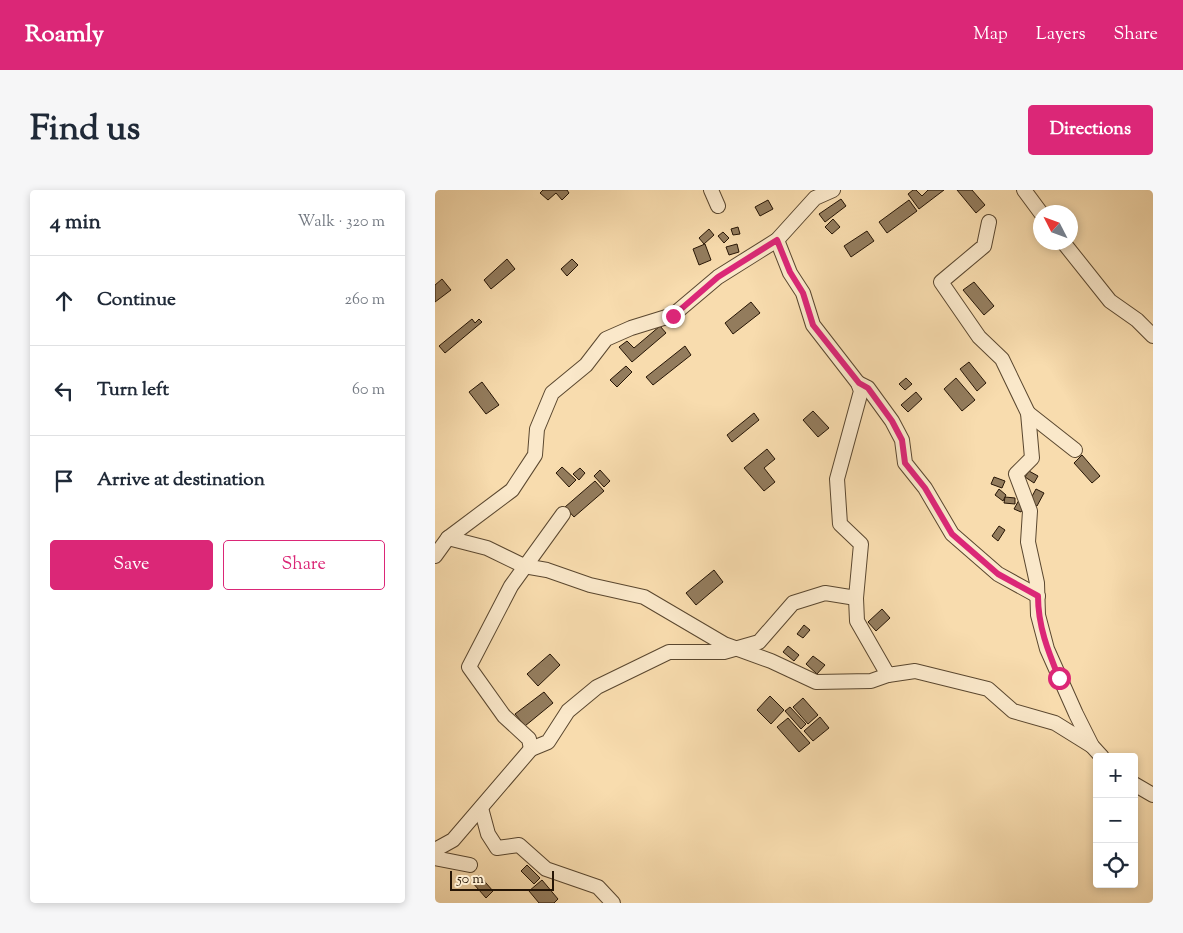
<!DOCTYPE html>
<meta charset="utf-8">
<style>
:root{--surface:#fff;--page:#f6f6f7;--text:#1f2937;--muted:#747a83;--line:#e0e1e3;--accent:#db2777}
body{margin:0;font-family:"Sorts Mill Goudy",serif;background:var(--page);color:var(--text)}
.controls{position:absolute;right:15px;bottom:15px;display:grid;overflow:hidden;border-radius:5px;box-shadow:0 2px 8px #0003}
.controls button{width:45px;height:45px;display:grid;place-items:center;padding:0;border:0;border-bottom:1px solid var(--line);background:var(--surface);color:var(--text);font:25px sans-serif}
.compass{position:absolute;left:598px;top:15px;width:45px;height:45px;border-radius:50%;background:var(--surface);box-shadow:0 2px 8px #0003;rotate:312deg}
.scale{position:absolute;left:15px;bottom:12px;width:104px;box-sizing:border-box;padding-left:5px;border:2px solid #261505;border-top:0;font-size:14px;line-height:18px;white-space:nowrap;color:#261505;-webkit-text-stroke:4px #fae8ca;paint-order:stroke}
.stop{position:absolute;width:15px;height:15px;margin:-11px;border:4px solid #db2777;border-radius:50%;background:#fff}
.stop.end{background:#db2777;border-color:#fff;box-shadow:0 1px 5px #0008}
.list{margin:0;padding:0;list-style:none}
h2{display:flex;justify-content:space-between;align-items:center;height:65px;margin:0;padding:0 20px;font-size:21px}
h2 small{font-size:16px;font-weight:400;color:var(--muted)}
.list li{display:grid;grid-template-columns:32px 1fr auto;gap:15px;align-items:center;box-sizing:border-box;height:90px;padding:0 20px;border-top:1px solid var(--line)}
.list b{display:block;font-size:19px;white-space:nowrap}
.list em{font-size:16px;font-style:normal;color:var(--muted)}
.actions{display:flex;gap:10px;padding:15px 20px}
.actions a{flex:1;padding:11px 0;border:1px solid var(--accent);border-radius:5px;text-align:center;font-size:18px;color:var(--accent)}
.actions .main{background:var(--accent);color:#fff}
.icon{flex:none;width:28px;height:28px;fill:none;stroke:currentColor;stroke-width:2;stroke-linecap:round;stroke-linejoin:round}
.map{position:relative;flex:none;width:718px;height:713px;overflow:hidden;border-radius:5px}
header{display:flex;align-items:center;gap:30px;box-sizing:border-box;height:70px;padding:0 25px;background:var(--accent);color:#fff}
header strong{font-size:24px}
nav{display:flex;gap:28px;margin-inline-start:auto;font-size:18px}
.intro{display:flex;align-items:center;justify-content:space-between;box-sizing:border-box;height:120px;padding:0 30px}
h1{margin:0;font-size:35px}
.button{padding:12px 22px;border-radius:5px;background:var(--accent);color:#fff;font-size:18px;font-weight:700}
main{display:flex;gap:30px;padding:0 30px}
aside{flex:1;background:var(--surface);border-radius:5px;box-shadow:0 2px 8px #0003}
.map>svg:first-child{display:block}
.building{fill:#937c5d;stroke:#261505}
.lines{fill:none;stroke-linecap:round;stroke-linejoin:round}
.minor-casing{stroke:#5a472f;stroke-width:16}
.minor{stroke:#fae8ca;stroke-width:14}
.route{stroke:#db2777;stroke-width:6}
</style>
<header>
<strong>Roamly</strong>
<nav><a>Map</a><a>Layers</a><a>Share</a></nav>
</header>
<div class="intro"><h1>Find us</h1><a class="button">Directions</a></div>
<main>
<aside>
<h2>4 min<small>Walk · 320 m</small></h2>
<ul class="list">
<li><svg class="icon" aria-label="ahead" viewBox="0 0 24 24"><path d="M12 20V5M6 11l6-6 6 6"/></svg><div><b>Continue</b></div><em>260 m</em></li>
<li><svg class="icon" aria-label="left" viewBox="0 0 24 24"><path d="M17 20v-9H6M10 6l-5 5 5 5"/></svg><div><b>Turn left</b></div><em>60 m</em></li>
<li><svg class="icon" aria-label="arrive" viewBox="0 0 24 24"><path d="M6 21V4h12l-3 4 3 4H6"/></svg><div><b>Arrive at destination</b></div></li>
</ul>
<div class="actions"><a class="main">Save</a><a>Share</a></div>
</aside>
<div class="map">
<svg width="718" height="713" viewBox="0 0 718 713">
<rect width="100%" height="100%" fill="#f8dcae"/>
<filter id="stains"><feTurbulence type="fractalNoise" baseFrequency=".004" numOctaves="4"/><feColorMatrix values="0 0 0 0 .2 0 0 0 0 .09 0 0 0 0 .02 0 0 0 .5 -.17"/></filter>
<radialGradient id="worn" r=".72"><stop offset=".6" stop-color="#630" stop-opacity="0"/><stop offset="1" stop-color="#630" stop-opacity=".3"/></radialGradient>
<g class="building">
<polygon points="108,0 132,0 134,3 127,10 121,3 113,10 105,3"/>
<polygon points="478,0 481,0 487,6 493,0 509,0 484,19 473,4"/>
<polygon points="522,0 537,0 550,15 541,23"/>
<polygon points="406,9 411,16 390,32 384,24"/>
<polygon points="333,10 338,19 325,26 320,17"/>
<polygon points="474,10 482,21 452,43 444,32"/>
<polygon points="398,29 405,37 397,44 390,37"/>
<polygon points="303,37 305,44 298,45 296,39"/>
<polygon points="274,39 279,45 269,54 264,48"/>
<polygon points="432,41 439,51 416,67 409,56"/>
<polygon points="288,42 294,48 289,53 283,46"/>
<polygon points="270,54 276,70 264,75 258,59"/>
<polygon points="302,54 304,62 294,65 291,57"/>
<polygon points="72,69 80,79 56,99 49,90"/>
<polygon points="137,69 143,75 132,86 126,79"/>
<polygon points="7,89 16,100 0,112 0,95"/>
<polygon points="539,92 559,116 549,125 528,100"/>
<polygon points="316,112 325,123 298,144 290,133"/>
<polygon points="37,129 40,133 44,129 47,132 10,163 4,156"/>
<polygon points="225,136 231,143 197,172 184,157 192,151 199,158"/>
<polygon points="250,156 256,165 218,195 211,187"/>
<polygon points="534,172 551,193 542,201 525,179"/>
<polygon points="191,176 197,182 182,197 175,190"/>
<polygon points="471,188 477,194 470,200 464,194"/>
<polygon points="521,188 540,210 527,221 509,199"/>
<polygon points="47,192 64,215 51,224 34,202"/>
<polygon points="481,202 487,209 473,222 466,215"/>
<polygon points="378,221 394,238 383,247 368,230"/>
<polygon points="319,223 324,230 297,252 292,245"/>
<polygon points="332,259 340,269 329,278 340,292 329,301 309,278"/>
<polygon points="647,265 665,286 657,293 639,273"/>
<polygon points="127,277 141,290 134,297 121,283"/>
<polygon points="145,278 150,283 144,290 138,284"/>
<polygon points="165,280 175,291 169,297 159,286"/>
<polygon points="594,281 603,286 599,293 590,287"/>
<polygon points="559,287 570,291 567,298 556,294"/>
<polygon points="160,291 169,301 139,327 130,317"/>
<polygon points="564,299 571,305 568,311 560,305"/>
<polygon points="601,299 609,303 602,316 594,312"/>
<polygon points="570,307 580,308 580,314 569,313"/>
<polygon points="584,310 591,314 586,322 579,319"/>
<polygon points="564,336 570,340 563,351 557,346"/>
<polygon points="279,380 288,392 261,415 251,403"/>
<polygon points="447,419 455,428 441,441 433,432"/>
<polygon points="369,435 375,440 368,448 362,444"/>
<polygon points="353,456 364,465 359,471 348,462"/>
<polygon points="115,464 125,475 103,496 92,484"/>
<polygon points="378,466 390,475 382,484 371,474"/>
<polygon points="109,502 118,513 90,536 80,524"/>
<polygon points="335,506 349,520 336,534 322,520"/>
<polygon points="368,508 383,525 373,534 358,517"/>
<polygon points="355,517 371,534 366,539 350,521"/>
<polygon points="385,527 394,538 378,551 369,541"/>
<polygon points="353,528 375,553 364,562 342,537"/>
<polygon points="92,675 105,688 99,694 86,681"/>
<polygon points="44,685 58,701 51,708 37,692"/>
<polygon points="107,690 123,709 119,713 104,713 94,701"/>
</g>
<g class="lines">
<g class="minor-casing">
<g id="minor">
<polyline points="276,0 283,16"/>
<polyline points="589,0 606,23"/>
<polyline points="554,32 549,56 506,92 544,147 567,169 593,223 597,268 581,284 595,321 593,352 602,393 603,425 612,459 641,524 657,556 667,567"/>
<polyline points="628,52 675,111 702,130 718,146"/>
<polyline points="423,193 433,198 457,231 467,250 470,273 490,298 517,344 563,384 603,406"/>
<polyline points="593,223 640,260"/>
<polyline points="13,348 52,358 89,376 112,380 155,395 209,407 289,454 336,471 381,492 436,491 453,485"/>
<polyline points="0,366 13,348 77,300 100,265 102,239 117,203 151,175 171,149 196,138 238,125 283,87 342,50 380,8 398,0"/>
<polyline points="421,408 422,431 453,485 480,481 553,499 578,521 620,533 657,556"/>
<polyline points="96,559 94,549 69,526 34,477 76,396 128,324"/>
<polyline points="699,594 718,605"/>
<polyline points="46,618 53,644 62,658 84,655 111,679 163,697 178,713"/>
<polyline points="0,660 18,650 96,559 113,552 133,521 162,497 234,462 289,462 324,452 358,413 390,403 421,408 426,354 405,334 402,289 426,201 423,193 378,135 368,103 355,83 342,50"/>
<polyline points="0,668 35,675"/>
</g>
</g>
<use href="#minor" class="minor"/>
</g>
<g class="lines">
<path class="route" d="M238,126L283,87L342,50L355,82L368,103L378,135L424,193L433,198L457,231L467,250L470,273L490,298L517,344L563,384L603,406C603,436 613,461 624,488"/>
</g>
<rect width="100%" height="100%" filter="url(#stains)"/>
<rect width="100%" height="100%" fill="url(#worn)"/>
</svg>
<div class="controls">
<button>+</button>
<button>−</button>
<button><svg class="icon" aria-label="locate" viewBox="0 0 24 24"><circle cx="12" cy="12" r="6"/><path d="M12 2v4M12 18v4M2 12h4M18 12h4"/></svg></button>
</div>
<svg class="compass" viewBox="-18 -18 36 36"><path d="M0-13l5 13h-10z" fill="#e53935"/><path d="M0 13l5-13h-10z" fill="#747a83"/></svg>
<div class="scale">50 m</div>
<div class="stop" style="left:624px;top:488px"></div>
<div class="stop end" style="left:238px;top:126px"></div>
</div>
</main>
